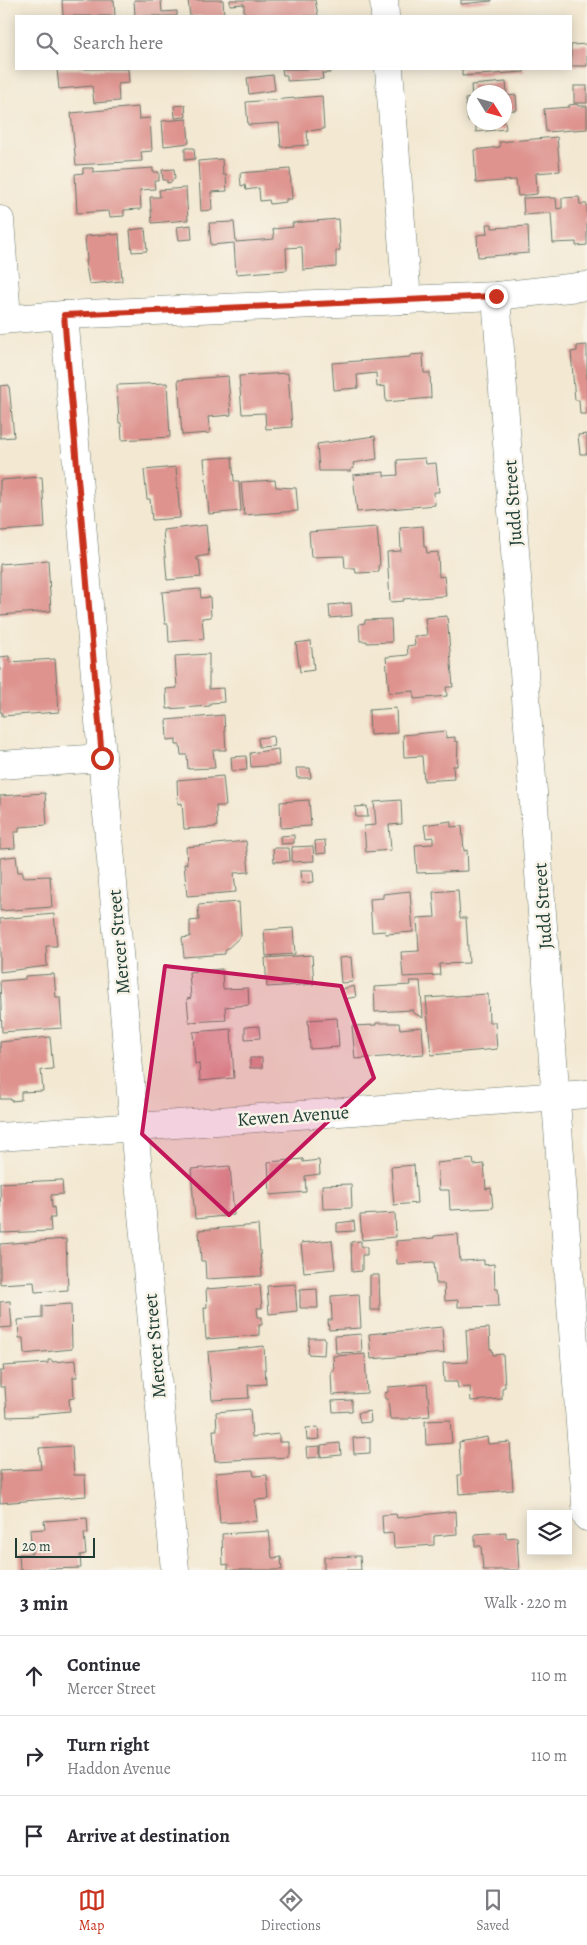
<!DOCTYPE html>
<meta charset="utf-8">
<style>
:root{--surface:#fff;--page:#f2f2f3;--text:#2b2b33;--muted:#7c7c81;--line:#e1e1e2;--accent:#c8321e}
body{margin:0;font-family:Alegreya,serif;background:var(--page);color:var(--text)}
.controls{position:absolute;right:15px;bottom:15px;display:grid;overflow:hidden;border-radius:0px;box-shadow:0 2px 12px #0003}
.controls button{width:45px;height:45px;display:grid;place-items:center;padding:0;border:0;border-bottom:1px solid var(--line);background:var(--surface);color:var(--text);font:25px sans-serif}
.compass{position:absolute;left:467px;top:85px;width:45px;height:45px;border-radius:50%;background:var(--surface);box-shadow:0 2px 12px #0003;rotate:127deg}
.scale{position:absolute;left:15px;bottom:12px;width:80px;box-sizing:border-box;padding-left:5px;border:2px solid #1f3d34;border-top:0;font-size:14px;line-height:18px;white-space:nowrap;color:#1f3d34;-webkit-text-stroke:4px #f7f3e8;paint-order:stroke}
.stop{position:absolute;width:15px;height:15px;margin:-11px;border:4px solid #c8321e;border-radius:50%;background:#fff}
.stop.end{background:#c8321e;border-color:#fff;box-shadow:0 1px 5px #0008}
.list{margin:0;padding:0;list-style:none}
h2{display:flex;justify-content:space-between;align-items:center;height:65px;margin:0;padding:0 20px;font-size:21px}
h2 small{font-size:16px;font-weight:400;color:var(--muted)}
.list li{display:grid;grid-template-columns:32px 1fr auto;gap:15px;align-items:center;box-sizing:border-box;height:80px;padding:0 20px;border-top:1px solid var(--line)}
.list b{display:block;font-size:19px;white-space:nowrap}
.list p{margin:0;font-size:16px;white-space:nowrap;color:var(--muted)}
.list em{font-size:16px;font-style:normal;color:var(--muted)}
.icon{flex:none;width:28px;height:28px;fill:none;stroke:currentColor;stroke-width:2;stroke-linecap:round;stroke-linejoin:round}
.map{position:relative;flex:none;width:587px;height:1570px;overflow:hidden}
.search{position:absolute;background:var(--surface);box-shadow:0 2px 12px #0003;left:15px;right:15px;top:15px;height:55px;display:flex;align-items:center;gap:12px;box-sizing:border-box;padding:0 18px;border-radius:0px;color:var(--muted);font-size:19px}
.sheet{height:305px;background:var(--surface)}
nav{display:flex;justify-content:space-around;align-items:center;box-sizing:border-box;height:70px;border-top:1px solid var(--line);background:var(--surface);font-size:14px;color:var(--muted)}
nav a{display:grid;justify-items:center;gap:2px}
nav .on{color:var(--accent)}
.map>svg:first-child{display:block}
.building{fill:#de938e}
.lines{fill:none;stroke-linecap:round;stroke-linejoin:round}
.minor-casing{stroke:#69796b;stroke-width:29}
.minor{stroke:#fff;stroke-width:28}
.route{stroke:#c8321e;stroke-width:6}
.marked{fill:#c2185b;fill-opacity:0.2;stroke:#c2185b;stroke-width:4;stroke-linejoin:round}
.labels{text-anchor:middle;stroke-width:5;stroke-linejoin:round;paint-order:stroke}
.street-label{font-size:19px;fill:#1f3d34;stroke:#f7f3e8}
</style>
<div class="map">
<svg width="587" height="1570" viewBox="0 0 587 1570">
<rect width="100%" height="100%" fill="#f7f3e8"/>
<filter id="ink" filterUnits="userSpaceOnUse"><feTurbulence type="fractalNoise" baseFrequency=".02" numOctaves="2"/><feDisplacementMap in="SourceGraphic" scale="10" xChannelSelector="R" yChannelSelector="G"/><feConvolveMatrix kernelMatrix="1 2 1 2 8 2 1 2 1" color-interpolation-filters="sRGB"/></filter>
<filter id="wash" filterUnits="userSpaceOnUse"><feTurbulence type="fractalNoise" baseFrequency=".0096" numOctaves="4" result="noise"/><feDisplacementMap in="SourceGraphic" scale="20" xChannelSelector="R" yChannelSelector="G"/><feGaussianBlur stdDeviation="1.12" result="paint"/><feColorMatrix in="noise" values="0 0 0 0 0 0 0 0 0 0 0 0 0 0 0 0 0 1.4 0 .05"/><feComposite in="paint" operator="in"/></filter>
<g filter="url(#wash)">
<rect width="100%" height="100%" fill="#f3e8d2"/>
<g id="blocks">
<g class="building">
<polygon points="62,0 114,0 115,16 63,16"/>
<polygon points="134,0 161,0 162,12 177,11 177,16 135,16"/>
<polygon points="188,0 223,0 224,16 190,16"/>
<polygon points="230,0 315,0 318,15 316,16 244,16 244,4 230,5"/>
<polygon points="461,0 492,0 492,1 461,4"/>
<polygon points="587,44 587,66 571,66 571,45"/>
<polygon points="57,69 128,69 129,83 118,84 119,101 94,103 92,86 59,89"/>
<polygon points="282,69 330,69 330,73 322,73 323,79 287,81 287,75 283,75"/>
<polygon points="462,69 524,69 524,72 462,76"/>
<polygon points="273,75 275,90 249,94 247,78"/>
<polygon points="506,82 507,96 516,95 517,110 504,111 504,92 474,92 474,120 468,121 465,99 472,98 471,85"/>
<rect x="574" y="86" width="13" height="17"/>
<polygon points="322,96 324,129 307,131 308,145 281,147 279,123 248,125 246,102"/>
<polygon points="577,104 578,106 587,106 587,129 546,132 544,109 569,107 569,105"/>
<polygon points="185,105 186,117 175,118 174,106"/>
<polygon points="138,107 139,119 150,118 152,151 141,152 142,161 76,165 71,113"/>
<polygon points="187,119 189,143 164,146 162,121"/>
<polygon points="476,122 505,122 506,129 476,132"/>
<polygon points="557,137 560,171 536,173 537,194 518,196 516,180 476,183 474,150 500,147 499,142"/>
<polygon points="185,148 194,148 195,159 185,160"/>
<polygon points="222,159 223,175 226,175 227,191 211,192 212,210 201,211 198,161"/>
<polygon points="83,168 93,168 93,172 153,168 153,172 159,172 159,181 154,181 155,189 140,190 141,209 124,210 124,216 110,217 109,211 77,213 75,174 83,173"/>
<polygon points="174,169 175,179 171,180 172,182 167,183 167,180 163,180 162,170"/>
<polygon points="290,169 292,199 286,199 286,202 270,204 269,200 260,201 259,188 246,190 245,185 241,186 240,173"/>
<polygon points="186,188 188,220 152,223 150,197 160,197 159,190"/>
<polygon points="550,197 550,198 556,198 557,209 562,208 562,198 579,197 580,204 587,204 587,245 576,246 576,242 553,243 551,213 524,215 523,198"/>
<polygon points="338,219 340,250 336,251 336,267 303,270 302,247 286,248 287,270 236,274 234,243 211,245 209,223 234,222 236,242 274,239 273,229 293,227 292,223"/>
<polygon points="486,224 492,224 492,228 528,226 529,253 478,257 477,235 487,234"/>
<polygon points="191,225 192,239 179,240 177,227"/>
<polygon points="145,228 147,251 132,252 130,230"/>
<polygon points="112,234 112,235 119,234 122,281 89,284 85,261 87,261 85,236"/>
<polygon points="587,345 587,414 580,414 579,400 575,400 571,352 577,351 577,346"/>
<polygon points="423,354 424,373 430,373 431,398 386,402 385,386 377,387 376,373 357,375 358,388 334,390 332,363 410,357 410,355"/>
<polygon points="288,373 292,427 266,429 265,413 242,414 239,376"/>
<polygon points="228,376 231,415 208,417 210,433 182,435 178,380"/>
<polygon points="167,383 170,437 122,440 121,423 119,423 117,385"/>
<polygon points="9,385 14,437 0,438 0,386"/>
<polygon points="587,434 587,454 580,454 578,435"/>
<polygon points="375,436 377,459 353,463 354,468 351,469 351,471 319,471 317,444"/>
<polygon points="232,457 234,481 239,481 241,511 209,514 204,459"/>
<polygon points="425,458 426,464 436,463 439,492 434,492 435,505 357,512 353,475 384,472 384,476 398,475 397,460"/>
<polygon points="176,467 180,518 152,520 150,499 147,499 144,470"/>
<polygon points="42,477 45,528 0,531 0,480"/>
<polygon points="275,480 276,487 296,488 298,511 244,515 241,482"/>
<polygon points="206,525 209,555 197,557 197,560 199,560 201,577 167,580 163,530"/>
<polygon points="423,526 424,547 426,547 427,553 438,552 439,577 444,576 446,596 403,599 404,601 390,602 387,552 401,551 400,528"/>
<polygon points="377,527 380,565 378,566 379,572 356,573 355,568 345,568 344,556 311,557 309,532"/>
<polygon points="48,560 51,611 0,615 0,564"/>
<polygon points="200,589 201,598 210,597 211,617 202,618 204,639 169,642 168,624 165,624 162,592"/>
<polygon points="351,603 352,616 330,618 329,605"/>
<polygon points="447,616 453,687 446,687 447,696 414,699 414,691 389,693 386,657 408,655 407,646 415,645 414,636 427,635 425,618"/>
<polygon points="391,619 392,642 367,643 367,641 360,641 359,624 365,623 365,620"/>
<polygon points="311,641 314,670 300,672 296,643"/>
<polygon points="209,654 209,689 223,688 224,702 210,703 210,706 167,709 166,689 177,688 175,656"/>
<polygon points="9,656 9,662 55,659 59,712 2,716 2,712 0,712 0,657"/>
<polygon points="396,708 397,733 370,735 369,710"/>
<polygon points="224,715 226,750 213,750 215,768 188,769 187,755 181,755 180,745 176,745 176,739 167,740 166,720"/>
<polygon points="446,731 446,738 455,737 455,742 458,741 457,766 453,766 454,779 424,781 422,756 404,757 403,735"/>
<polygon points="273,736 274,746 259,747 258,738"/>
<polygon points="278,749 279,765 251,767 250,753"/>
<polygon points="246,756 247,770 232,771 231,757"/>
<polygon points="296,768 310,768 311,778 297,778"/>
<polygon points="223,776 226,806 216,806 217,827 184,829 182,803 178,804 177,780"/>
<polygon points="45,793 47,825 19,827 19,832 14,832 15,848 0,849 0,796"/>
<polygon points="309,800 311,826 281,828 280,802"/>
<polygon points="401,800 402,824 389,825 391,850 366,852 364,826 376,825 374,802"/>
<polygon points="367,806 368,817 356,817 355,807"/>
<polygon points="451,821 451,827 462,826 464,851 467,850 468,871 417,873 415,845 433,844 433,837 426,838 424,825"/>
<polygon points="294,835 294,843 281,844 280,836"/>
<polygon points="325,840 326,853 316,854 315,841"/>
<polygon points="246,841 249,872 234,873 236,892 187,896 184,864 187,864 186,847"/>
<polygon points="313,846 314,861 292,862 292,847"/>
<polygon points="273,848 289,848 290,861 274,862"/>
<polygon points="16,856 18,872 23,872 23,877 50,876 52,907 0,911 0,858"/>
<polygon points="301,870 313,870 314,882 302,883"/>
<polygon points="458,890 460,918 466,918 469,963 439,964 440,975 403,977 401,952 419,951 417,918 435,917 433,892"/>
<polygon points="410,891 413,932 386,934 385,931 372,932 370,899 383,898 383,894"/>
<polygon points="239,902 241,936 225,951 225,954 184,957 182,938 190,937 190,921 199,920 198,905"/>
<polygon points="54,914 57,946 46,946 47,966 0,972 0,919"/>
<polygon points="293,928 295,954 266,956 264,930"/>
<polygon points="312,955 314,984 267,987 265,958"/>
<polygon points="351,957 353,982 341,983 339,958"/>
<polygon points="222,969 223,989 248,988 249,1005 225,1007 226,1020 189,1022 187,999 191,998 189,972"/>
<polygon points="54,974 56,997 60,997 62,1028 2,1032 0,981 25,979 25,976"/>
<polygon points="410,981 420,981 423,1018 412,1012 413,1010 375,1012 374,987 411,985"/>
<polygon points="354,986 356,997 344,999 342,989"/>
<polygon points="488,994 489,1022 495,1022 497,1049 431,1055 426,998"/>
<polygon points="337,1018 339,1047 310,1049 308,1020"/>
<polygon points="376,1023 399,1023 400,1029 422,1027 424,1054 355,1059 352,1026 376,1025"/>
<polygon points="259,1026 260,1038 245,1039 245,1027"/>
<polygon points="231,1029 234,1078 200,1081 199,1063 195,1064 193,1032"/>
<polygon points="50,1037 53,1069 41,1070 43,1091 21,1092 21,1100 11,1101 11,1099 0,1099 0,1042"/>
<rect x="250" y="1058" width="12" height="10"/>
<polygon points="303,1159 303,1162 319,1160 320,1174 305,1176 306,1192 270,1195 268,1162"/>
<polygon points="473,1159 474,1165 484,1164 486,1189 491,1188 493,1208 450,1210 449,1190 439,1190 437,1163"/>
<polygon points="414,1165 417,1203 394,1205 391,1167"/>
<polygon points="230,1166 234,1215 195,1219 191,1169"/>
<polygon points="62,1180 63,1194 51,1195 52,1208 54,1207 55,1218 50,1218 51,1231 1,1233 0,1183"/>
<polygon points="351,1184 352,1208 323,1209 322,1185"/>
<polygon points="395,1213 396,1237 362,1240 360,1215"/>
<polygon points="354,1221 355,1231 337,1232 337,1223"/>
<polygon points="258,1225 262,1276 206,1279 205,1261 201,1261 199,1230"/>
<polygon points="458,1234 460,1261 484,1260 484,1265 494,1264 495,1289 498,1289 499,1306 458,1307 458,1300 445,1301 444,1284 436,1284 434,1262 397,1264 396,1241 434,1238 434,1236"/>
<polygon points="66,1239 68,1290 35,1292 34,1282 0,1284 0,1244"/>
<polygon points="332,1240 335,1269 304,1272 301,1243"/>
<polygon points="361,1241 361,1247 367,1247 367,1255 362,1255 362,1271 352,1272 351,1242"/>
<polygon points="370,1275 379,1275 380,1310 370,1310"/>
<polygon points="295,1284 297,1311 269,1314 267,1286"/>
<polygon points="260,1285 262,1308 257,1308 258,1317 262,1317 262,1325 259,1325 259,1335 206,1339 204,1308 207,1307 206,1289"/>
<polygon points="317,1289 318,1308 300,1308 300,1290"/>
<polygon points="359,1294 361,1328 329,1330 328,1320 332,1320 331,1296"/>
<polygon points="10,1301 12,1327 0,1328 0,1302"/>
<polygon points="71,1304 72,1349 24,1354 23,1338 19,1338 18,1320 42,1318 42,1306"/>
<polygon points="442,1327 444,1353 371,1359 369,1334"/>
<polygon points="489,1328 490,1349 492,1349 493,1355 503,1354 505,1387 502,1388 502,1399 471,1401 470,1387 458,1388 457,1382 444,1382 443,1363 468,1362 466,1330"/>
<polygon points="361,1334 362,1352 336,1353 335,1336"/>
<polygon points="309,1338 325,1338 324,1355 308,1354"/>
<polygon points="264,1346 266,1384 248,1385 249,1398 212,1400 208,1352"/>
<polygon points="365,1354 367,1393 332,1395 331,1371 334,1371 333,1356"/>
<polygon points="48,1360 52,1360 52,1362 76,1360 77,1377 73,1377 74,1398 69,1399 70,1411 37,1414 37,1416 7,1417 5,1387 0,1387 0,1371 4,1371 3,1366 48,1363"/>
<polygon points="427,1384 430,1416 409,1418 409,1419 390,1419 388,1399 385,1399 385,1393 388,1392 388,1387"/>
<polygon points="352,1400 352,1411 333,1412 332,1401"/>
<polygon points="250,1409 252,1437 279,1434 279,1442 288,1442 288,1457 215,1461 213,1430 217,1430 216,1412"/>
<polygon points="370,1411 371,1422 360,1423 358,1413"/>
<polygon points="450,1420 452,1443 426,1445 425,1421"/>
<polygon points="318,1427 320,1439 307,1440 306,1428"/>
<polygon points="370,1437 370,1453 354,1454 353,1438"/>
<polygon points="487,1437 488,1444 510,1442 513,1490 459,1494 458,1475 461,1475 459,1442"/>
<polygon points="340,1443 341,1455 321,1457 321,1445"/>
<polygon points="72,1446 74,1475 85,1475 86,1496 0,1503 0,1471 41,1469 39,1448"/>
<polygon points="320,1446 320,1457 307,1458 306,1447"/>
<polygon points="253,1470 254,1476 267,1475 269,1499 255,1500 257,1521 220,1523 216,1473"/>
<polygon points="456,1511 457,1534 434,1536 434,1545 394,1548 393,1533 383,1534 382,1515 396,1514 397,1518"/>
<polygon points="87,1518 88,1533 84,1533 86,1554 80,1555 81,1568 20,1570 19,1554 32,1554 30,1530 45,1529 44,1521"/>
<polygon points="269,1531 272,1558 281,1557 282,1570 228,1570 228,1564 223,1565 222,1534"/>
<polygon points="506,1532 506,1538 517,1537 519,1570 483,1570 481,1546 475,1546 475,1534"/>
<polygon points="360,1556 361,1570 324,1570 324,1557"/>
</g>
</g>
</g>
<g filter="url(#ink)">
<use href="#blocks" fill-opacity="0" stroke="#69796b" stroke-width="1"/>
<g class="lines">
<g class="minor-casing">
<g id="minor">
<polyline points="384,0 385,16"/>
<polyline points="389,69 407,300"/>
<polyline points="0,220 7,319"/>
<polyline points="496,296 587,1517"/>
<polyline points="64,315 134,1127 175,1570"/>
<polyline points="0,320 64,315 496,296 587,286"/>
<polyline points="0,765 102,758"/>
<polyline points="0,1137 587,1094"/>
</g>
</g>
<use href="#minor" class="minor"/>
</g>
</g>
<g class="lines" filter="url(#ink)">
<polyline class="route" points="102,758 64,315 496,296"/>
</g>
<path class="marked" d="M165,966L341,986L374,1078L229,1215L142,1134Z"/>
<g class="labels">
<g class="street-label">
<text transform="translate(512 503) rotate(-94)" y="7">Judd Street</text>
<text transform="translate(542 906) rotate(-94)" y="7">Judd Street</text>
<text transform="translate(118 942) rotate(-95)" y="7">Mercer Street</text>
<text transform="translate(293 1115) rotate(-4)" y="7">Kewen Avenue</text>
<text transform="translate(154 1346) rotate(-95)" y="7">Mercer Street</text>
</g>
</g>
</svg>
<div class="controls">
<button><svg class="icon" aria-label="layers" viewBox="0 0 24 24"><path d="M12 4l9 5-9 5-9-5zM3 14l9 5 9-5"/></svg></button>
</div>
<svg class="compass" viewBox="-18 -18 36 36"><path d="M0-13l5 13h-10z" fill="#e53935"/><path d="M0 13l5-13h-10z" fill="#7c7c81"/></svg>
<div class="scale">20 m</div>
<div class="stop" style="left:102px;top:758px"></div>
<div class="stop end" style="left:496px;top:296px"></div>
<div class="search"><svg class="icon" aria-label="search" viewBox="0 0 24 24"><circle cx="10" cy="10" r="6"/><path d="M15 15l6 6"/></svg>Search here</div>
</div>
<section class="sheet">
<h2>3 min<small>Walk · 220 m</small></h2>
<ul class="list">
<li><svg class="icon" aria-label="ahead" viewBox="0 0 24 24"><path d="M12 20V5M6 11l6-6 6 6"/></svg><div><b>Continue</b><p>Mercer Street</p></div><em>110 m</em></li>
<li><svg class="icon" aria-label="right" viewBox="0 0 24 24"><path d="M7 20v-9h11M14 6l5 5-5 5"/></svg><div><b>Turn right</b><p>Haddon Avenue</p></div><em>110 m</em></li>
<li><svg class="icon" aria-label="arrive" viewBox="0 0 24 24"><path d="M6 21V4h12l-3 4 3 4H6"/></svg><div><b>Arrive at destination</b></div></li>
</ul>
</section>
<nav>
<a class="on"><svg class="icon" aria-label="map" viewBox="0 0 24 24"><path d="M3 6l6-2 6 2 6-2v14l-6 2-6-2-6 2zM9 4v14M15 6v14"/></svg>Map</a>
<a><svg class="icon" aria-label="directions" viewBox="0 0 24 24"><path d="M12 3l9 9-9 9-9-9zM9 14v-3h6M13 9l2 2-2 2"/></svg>Directions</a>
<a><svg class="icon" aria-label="saved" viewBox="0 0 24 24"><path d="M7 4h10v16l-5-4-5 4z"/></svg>Saved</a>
</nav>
